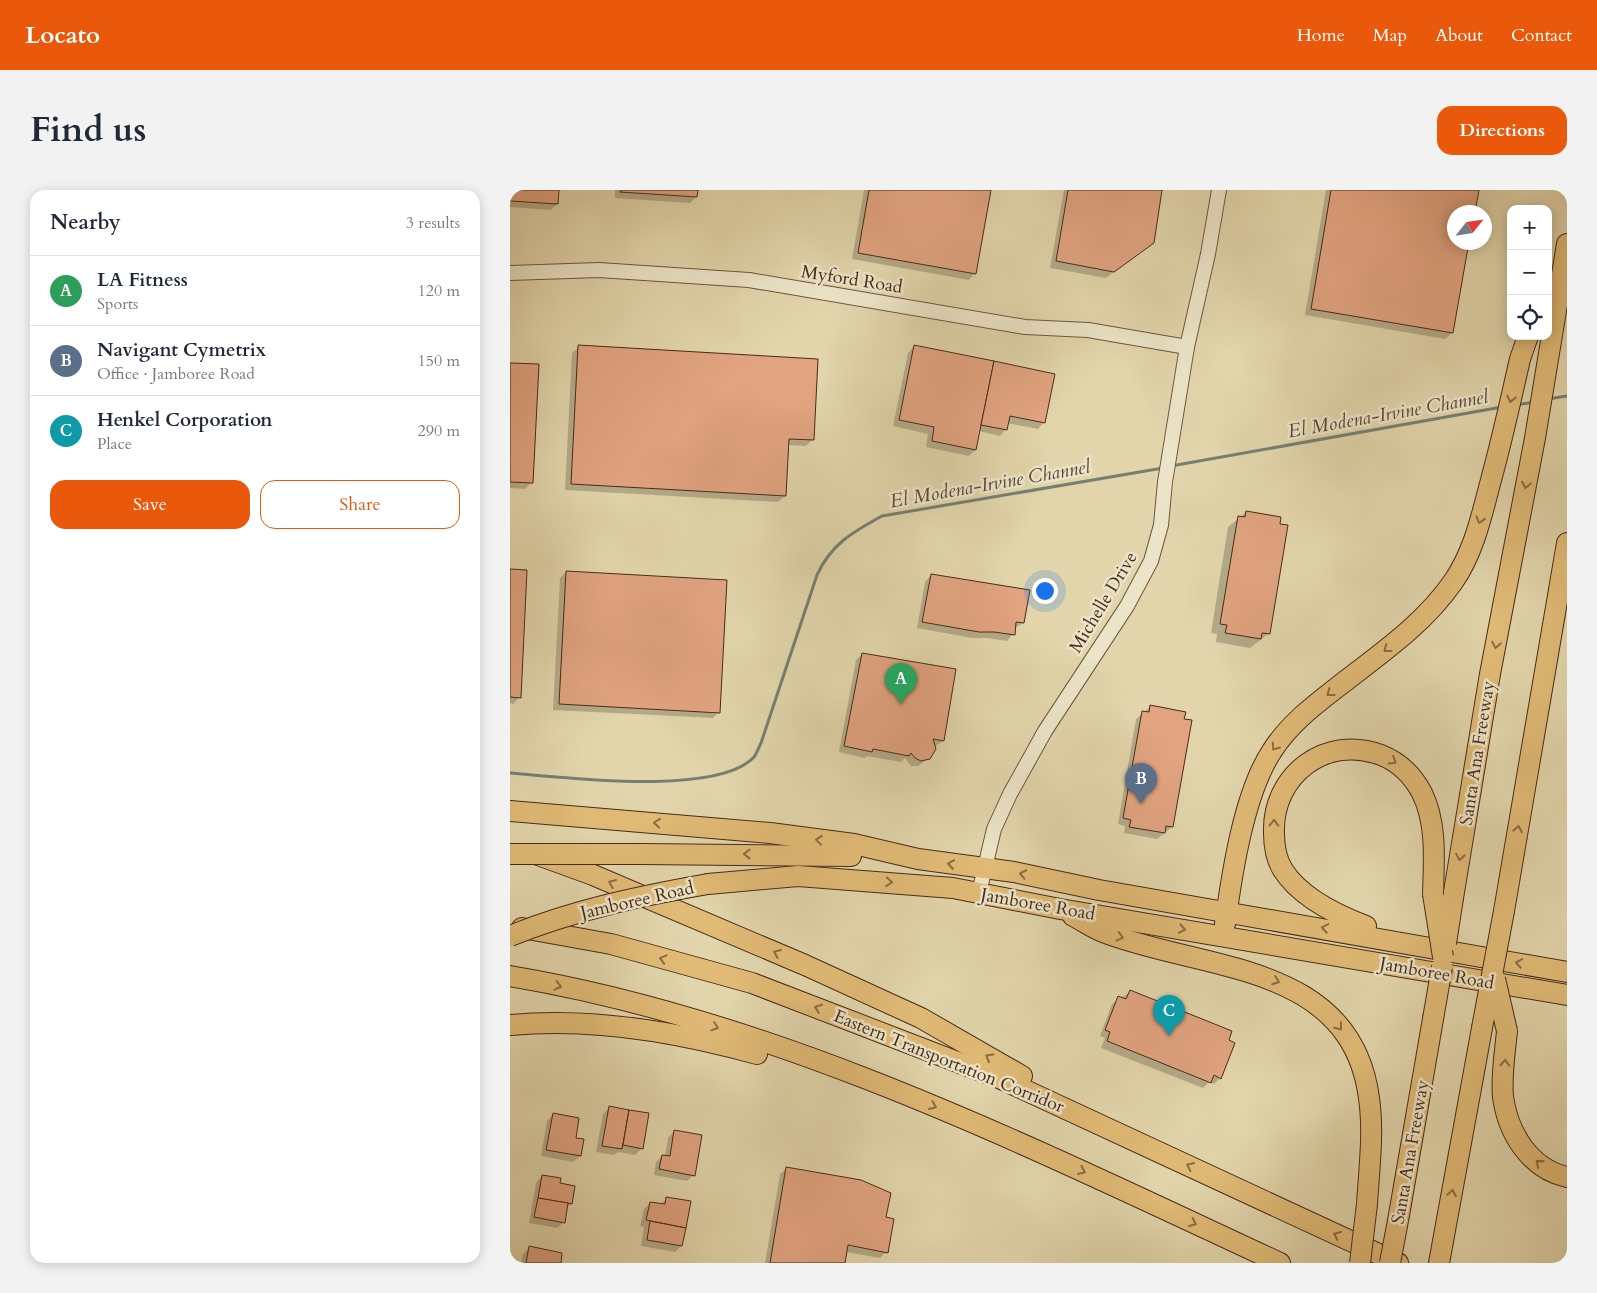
<!DOCTYPE html>
<meta charset="utf-8">
<style>
:root{--surface:#fff;--page:#f2f2f3;--text:#1f2937;--muted:#747a83;--line:#e0e1e3;--accent:#ea580c}
body{margin:0;font-family:Cardo,serif;background:var(--page);color:var(--text)}
.controls{position:absolute;right:15px;top:15px;display:grid;overflow:hidden;border-radius:10px;box-shadow:0 2px 12px #0003}
.controls button{width:45px;height:45px;display:grid;place-items:center;padding:0;border:0;border-bottom:1px solid var(--line);background:var(--surface);color:var(--text);font:25px sans-serif}
.compass{position:absolute;left:937px;top:15px;width:45px;height:45px;border-radius:50%;background:var(--surface);box-shadow:0 2px 12px #0003;rotate:60deg}
.you{position:absolute;left:534px;top:400px;width:18px;height:18px;margin:-12px;border:4px solid #fff;border-radius:50%;background:#1a73e8;box-shadow:0 0 0 8px #1a73e833}
.badge{display:grid;place-items:center;width:32px;height:32px;border-radius:50%;background:var(--accent);color:#fff;font-size:16px;font-weight:700}
.pin{position:absolute;translate:-50% -41px;filter:drop-shadow(0 1px 2px #0008)}
.pin::after{content:'';position:absolute;top:26px;width:18px;height:15px;background:inherit;clip-path:polygon(0 0,100% 0,50% 100%)}
.list{margin:0;padding:0;list-style:none}
h2{display:flex;justify-content:space-between;align-items:center;height:65px;margin:0;padding:0 20px;font-size:21px}
h2 small{font-size:16px;font-weight:400;color:var(--muted)}
.list li{display:grid;grid-template-columns:32px 1fr auto;gap:15px;align-items:center;box-sizing:border-box;height:70px;padding:0 20px;border-top:1px solid var(--line)}
.list b{display:block;font-size:19px;white-space:nowrap}
.list p{margin:0;font-size:16px;white-space:nowrap;color:var(--muted)}
.list em{font-size:16px;font-style:normal;color:var(--muted)}
.actions{display:flex;gap:10px;padding:15px 20px}
.actions a{flex:1;padding:11px 0;border:1px solid var(--accent);border-radius:15px;text-align:center;font-size:18px;color:var(--accent)}
.actions .main{background:var(--accent);color:#fff}
.icon{flex:none;width:28px;height:28px;fill:none;stroke:currentColor;stroke-width:2;stroke-linecap:round;stroke-linejoin:round}
.map{position:relative;flex:none;width:1057px;height:1073px;overflow:hidden;border-radius:15px}
header{display:flex;align-items:center;gap:30px;box-sizing:border-box;height:70px;padding:0 25px;background:var(--accent);color:#fff}
header strong{font-size:24px}
nav{display:flex;gap:28px;margin-inline-start:auto;font-size:18px}
.intro{display:flex;align-items:center;justify-content:space-between;box-sizing:border-box;height:120px;padding:0 30px}
h1{margin:0;font-size:35px}
.button{padding:12px 22px;border-radius:15px;background:var(--accent);color:#fff;font-size:18px;font-weight:700}
main{display:flex;gap:30px;padding:0 30px}
aside{flex:1;background:var(--surface);border-radius:15px;box-shadow:0 2px 12px #0003}
.map>svg:first-child{display:block}
.shadow{fill:#0003}
.lines{fill:none;stroke-linecap:round;stroke-linejoin:round}
.stream{stroke:#758072;stroke-width:3}
.building{fill:#e1a380;stroke:#462b19}
.minor-casing{stroke:#6d563e;stroke-width:16}
.highway-casing{stroke:#462b19;stroke-width:22}
.minor{stroke:#ece4c8;stroke-width:14}
.highway{stroke:#e1ba76;stroke-width:20}
.highway-bridge-casing{stroke:#462b19;stroke-width:22;stroke-linecap:butt}
.highway-bridge{stroke:#e1ba76;stroke-width:20}
.oneway{stroke:#8c6b43}
.labels{text-anchor:middle;stroke-width:5;stroke-linejoin:round;paint-order:stroke}
.street-label{font-size:18px;fill:#462b19;stroke:#ece4c8}
.water-label{font-size:19px;font-style:italic;fill:#564737;stroke:#ece4c8}
</style>
<header>
<strong>Locato</strong>
<nav><a>Home</a><a>Map</a><a>About</a><a>Contact</a></nav>
</header>
<div class="intro"><h1>Find us</h1><a class="button">Directions</a></div>
<main>
<aside>
<h2>Nearby<small>3 results</small></h2>
<ul class="list">
<li><span class="badge" style="background:#2e9e5b">A</span><div><b>LA Fitness</b><p>Sports</p></div><em>120 m</em></li>
<li><span class="badge" style="background:#5c6f8a">B</span><div><b>Navigant Cymetrix</b><p>Office · Jamboree Road</p></div><em>150 m</em></li>
<li><span class="badge" style="background:#0f9aa8">C</span><div><b>Henkel Corporation</b><p>Place</p></div><em>290 m</em></li>
</ul>
<div class="actions"><a class="main">Save</a><a>Share</a></div>
</aside>
<div class="map">
<svg width="1057" height="1073" viewBox="0 0 1057 1073">
<rect width="100%" height="100%" fill="#e2d5ab"/>
<filter id="stains"><feTurbulence type="fractalNoise" baseFrequency=".004" numOctaves="4"/><feColorMatrix values="0 0 0 0 .2 0 0 0 0 .09 0 0 0 0 .02 0 0 0 .5 -.17"/></filter>
<radialGradient id="worn" r=".72"><stop offset=".6" stop-color="#630" stop-opacity="0"/><stop offset="1" stop-color="#630" stop-opacity=".3"/></radialGradient>
<g class="shadow">
<polygon points="0,0 48,0 47,14 41,20 0,17"/>
<polygon points="105,0 187,0 186,7 180,13 105,8"/>
<polygon points="354,0 479,0 465,83 459,90 342,69"/>
<polygon points="554,0 651,0 643,53 596,88 540,78"/>
<polygon points="816,0 967,0 963,22 944,22 942,143 935,149 795,125"/>
<polygon points="404,156 534,232 528,239 497,233 496,239 490,246 469,241 465,260 459,266 416,257 418,244 383,236 398,163"/>
<polygon points="69,157 303,249 296,256 277,255 275,306 268,312 55,300 62,163"/>
<polygon points="0,174 21,293 15,299 0,298"/>
<polygon points="736,322 758,444 740,458 706,452 707,444 701,443 718,337"/>
<polygon points="0,380 10,507 3,514 0,513"/>
<polygon points="56,382 209,522 203,528 43,520 50,388"/>
<polygon points="421,385 513,433 504,439 503,444 497,451 477,448 462,448 407,438 415,392"/>
<polygon points="352,464 433,551 425,557 421,566 408,576 401,576 395,568 391,572 357,566 355,568 329,562 346,470"/>
<polygon points="640,517 662,637 647,649 614,643 615,636 608,634 626,529"/>
<polygon points="620,802 710,888 704,894 699,892 693,898 591,858 595,848 590,846 602,814"/>
<polygon points="99,918 138,924 132,958 125,965 108,962 104,965 86,962 93,924"/>
<polygon points="43,924 64,949 72,950 70,966 63,972 31,966 37,931"/>
<polygon points="164,941 184,985 177,991 144,985 146,972 152,966 155,966 158,948"/>
<polygon points="277,978 375,1028 376,1062 370,1068 336,1062 334,1073 255,1073 270,984"/>
<polygon points="32,986 49,994 61,1014 56,1018 54,1032 47,1038 19,1033 26,993"/>
<polygon points="157,1008 179,1012 171,1056 165,1062 131,1056 134,1037 130,1036 134,1019 140,1013 150,1015"/>
<polygon points="19,1058 51,1064 49,1073 11,1073 13,1064"/>
</g>
<g class="lines">
<g class="stream">
<polyline points="1038,209 1057,206"/>
<polyline points="1006,215 1024,212"/>
<polyline points="661,276 992,217"/>
<path d="M0,583C52,587 207,607 244,567C247,563 249,557 251,553L307,385C321,354 343,342 372,326L653,278"/>
</g>
</g>
<g class="building">
<polygon points="0,0 49,0 48,14 0,11"/>
<polygon points="111,0 188,0 187,7 110,2"/>
<polygon points="359,0 481,0 466,84 348,63"/>
<polygon points="558,0 652,0 644,53 604,82 546,71"/>
<polygon points="821,0 969,0 965,22 944,22 944,52 959,52 943,143 801,119"/>
<polygon points="68,155 308,169 304,250 279,249 276,306 61,294"/>
<polygon points="404,155 484,171 466,260 422,251 424,237 389,230"/>
<polygon points="484,171 545,184 535,233 500,226 497,240 471,235"/>
<polygon points="0,173 29,174 23,293 0,292"/>
<polygon points="736,321 771,327 770,334 778,335 760,444 752,443 751,449 715,443 717,435 710,434 728,326 735,327"/>
<polygon points="0,379 17,380 11,508 0,507"/>
<polygon points="56,381 217,390 210,523 49,514"/>
<polygon points="421,384 520,400 514,433 506,432 505,445 484,442 469,442 412,432"/>
<polygon points="352,463 446,479 434,551 423,549 426,559 420,569 411,571 405,568 401,563 399,566 363,559 362,562 334,556"/>
<polygon points="640,515 676,522 674,529 682,530 663,637 656,636 655,643 619,637 621,630 613,628 632,521 639,522"/>
<polygon points="620,800 722,841 719,850 725,853 711,889 704,885 701,893 597,851 600,842 595,840 608,806 616,809"/>
<polygon points="99,916 119,920 112,959 92,956"/>
<polygon points="119,920 139,923 133,959 113,955"/>
<polygon points="43,923 69,928 66,948 74,949 71,966 36,960"/>
<polygon points="164,940 192,945 185,986 149,979 152,965 160,966"/>
<polygon points="276,977 351,990 381,1003 376,1027 384,1029 378,1063 338,1055 335,1073 260,1073"/>
<polygon points="32,985 51,988 50,993 65,996 62,1014 28,1008"/>
<polygon points="156,1007 181,1011 176,1038 136,1030 140,1012 155,1014"/>
<polygon points="28,1008 58,1013 55,1033 24,1027"/>
<polygon points="140,1031 176,1038 172,1056 137,1050"/>
<polygon points="19,1056 52,1063 51,1073 16,1073"/>
</g>
<g class="lines">
<g class="minor-casing">
<g id="minor">
<polyline points="0,83 89,80 239,90 515,137 578,140 677,157"/>
<polyline points="469,703 484,639 500,604 535,541 617,416 641,371 651,335 655,292 677,157 698,64 709,0"/>
</g>
</g>
<g class="highway-casing">
<g id="highway">
<polyline points="0,621 260,643 344,654 408,669 504,682 589,700 1057,782"/>
<polyline points="131,664 341,666"/>
<polyline points="28,665 83,685 295,775 411,828 512,886"/>
<polyline points="198,694 288,686 443,698 550,719 1057,805"/>
<polyline points="943,708 980,484 1025,248 1057,54"/>
<polyline points="994,721 1057,353"/>
<path d="M563,726C573,731 583,738 593,742C692,781 841,771 859,908C864,943 859,980 857,1014"/>
<path d="M715,734C722,683 734,603 762,561C781,531 811,510 838,489C877,459 915,432 943,392C964,362 972,324 981,290C992,250 1001,209 1010,169L1018,146"/>
<path d="M856,736C827,725 790,707 773,680C766,669 764,655 764,643C762,585 816,544 871,565C889,572 903,586 912,603C927,633 924,670 923,704"/>
<polyline points="12,738 101,754 242,793 489,888 888,1073"/>
<path d="M0,786C269,831 524,959 770,1073"/>
<path d="M0,835C83,827 168,842 247,864"/>
<path d="M997,841C995,862 991,886 993,907C998,943 1020,979 1057,987"/>
<polyline points="889,1025 923,829"/>
<polyline points="929,1073 972,838"/>
</g>
</g>
<use href="#minor" class="minor"/>
<use href="#highway" class="highway"/>
<g class="highway-bridge-casing">
<g id="highway-bridge">
<polyline points="0,664 131,664"/>
<polyline points="923,704 933,767"/>
<path d="M0,746C64,720 130,706 198,694"/>
<polyline points="936,753 943,708"/>
<polyline points="985,789 997,841"/>
<polyline points="923,829 932,777"/>
<polyline points="972,838 994,721"/>
<polyline points="850,1073 857,1014"/>
<polyline points="880,1073 889,1025"/>
</g>
</g>
<use href="#highway-bridge" class="highway-bridge"/>
</g>
<defs><path id="oneway-chevron" d="M-2-3.5L2.5 0L-2 3.5" fill="none" stroke-width="1.6" stroke-linecap="round" stroke-linejoin="round" transform="scale(1.25)"/></defs>
<g class="oneway">
<use href="#oneway-chevron" transform="translate(1001 209) rotate(103)"/>
<use href="#oneway-chevron" transform="translate(1016 295) rotate(101)"/>
<use href="#oneway-chevron" transform="translate(970 330) rotate(107)"/>
<use href="#oneway-chevron" transform="translate(986 455) rotate(101)"/>
<use href="#oneway-chevron" transform="translate(877 459) rotate(143)"/>
<use href="#oneway-chevron" transform="translate(820 503) rotate(142)"/>
<use href="#oneway-chevron" transform="translate(765 557) rotate(125)"/>
<use href="#oneway-chevron" transform="translate(883 571) rotate(32)"/>
<use href="#oneway-chevron" transform="translate(147 633) rotate(-175)"/>
<use href="#oneway-chevron" transform="translate(764 633) rotate(-89)"/>
<use href="#oneway-chevron" transform="translate(1008 639) rotate(-80)"/>
<use href="#oneway-chevron" transform="translate(309 650) rotate(-173)"/>
<use href="#oneway-chevron" transform="translate(237 664) rotate(180)"/>
<use href="#oneway-chevron" transform="translate(950 667) rotate(99)"/>
<use href="#oneway-chevron" transform="translate(441 674) rotate(-172)"/>
<use href="#oneway-chevron" transform="translate(513 684) rotate(-168)"/>
<use href="#oneway-chevron" transform="translate(379 692) rotate(4)"/>
<use href="#oneway-chevron" transform="translate(102 693) rotate(-157)"/>
<use href="#oneway-chevron" transform="translate(815 738) rotate(-170)"/>
<use href="#oneway-chevron" transform="translate(672 739) rotate(10)"/>
<use href="#oneway-chevron" transform="translate(610 747) rotate(16)"/>
<use href="#oneway-chevron" transform="translate(267 763) rotate(-157)"/>
<use href="#oneway-chevron" transform="translate(153 769) rotate(-165)"/>
<use href="#oneway-chevron" transform="translate(1009 773) rotate(-169)"/>
<use href="#oneway-chevron" transform="translate(766 791) rotate(20)"/>
<use href="#oneway-chevron" transform="translate(48 796) rotate(14)"/>
<use href="#oneway-chevron" transform="translate(308 818) rotate(-159)"/>
<use href="#oneway-chevron" transform="translate(205 837) rotate(19)"/>
<use href="#oneway-chevron" transform="translate(829 837) rotate(52)"/>
<use href="#oneway-chevron" transform="translate(479 867) rotate(-150)"/>
<use href="#oneway-chevron" transform="translate(995 873) rotate(-87)"/>
<use href="#oneway-chevron" transform="translate(423 916) rotate(24)"/>
<use href="#oneway-chevron" transform="translate(1029 973) rotate(-141)"/>
<use href="#oneway-chevron" transform="translate(680 976) rotate(-155)"/>
<use href="#oneway-chevron" transform="translate(572 981) rotate(24)"/>
<use href="#oneway-chevron" transform="translate(942 1003) rotate(-80)"/>
<use href="#oneway-chevron" transform="translate(683 1033) rotate(25)"/>
<use href="#oneway-chevron" transform="translate(827 1045) rotate(-155)"/>
</g>
<g class="labels">
<g class="street-label">
<text transform="translate(342 89) rotate(9)" y="6">Myford Road</text>
<text transform="translate(593 412) rotate(-59)" y="6">Michelle Drive</text>
<text transform="translate(967 563) rotate(-81)" y="6">Santa Ana Freeway</text>
<text transform="translate(127 710) rotate(-13)" y="6">Jamboree Road</text>
<text transform="translate(528 714) rotate(10)" y="6">Jamboree Road</text>
<text transform="translate(927 783) rotate(10)" y="6">Jamboree Road</text>
<text transform="translate(439 871) rotate(22)" y="6">Eastern Transportation Corridor</text>
<text transform="translate(900 962) rotate(-80)" y="6">Santa Ana Freeway</text>
</g>
<g class="water-label">
<text transform="translate(878 223) rotate(-10)" y="7">El Modena-Irvine Channel</text>
<text transform="translate(480 293) rotate(-10)" y="7">El Modena-Irvine Channel</text>
</g>
</g>
<rect width="100%" height="100%" filter="url(#stains)"/>
<rect width="100%" height="100%" fill="url(#worn)"/>
</svg>
<div class="controls">
<button>+</button>
<button>−</button>
<button><svg class="icon" aria-label="locate" viewBox="0 0 24 24"><circle cx="12" cy="12" r="6"/><path d="M12 2v4M12 18v4M2 12h4M18 12h4"/></svg></button>
</div>
<svg class="compass" viewBox="-18 -18 36 36"><path d="M0-13l5 13h-10z" fill="#e53935"/><path d="M0 13l5-13h-10z" fill="#747a83"/></svg>
<div class="you"></div>
<div class="pin badge" style="left:391px;top:514px;background:#2e9e5b">A</div>
<div class="pin badge" style="left:631px;top:614px;background:#5c6f8a">B</div>
<div class="pin badge" style="left:659px;top:846px;background:#0f9aa8">C</div>
</div>
</main>
